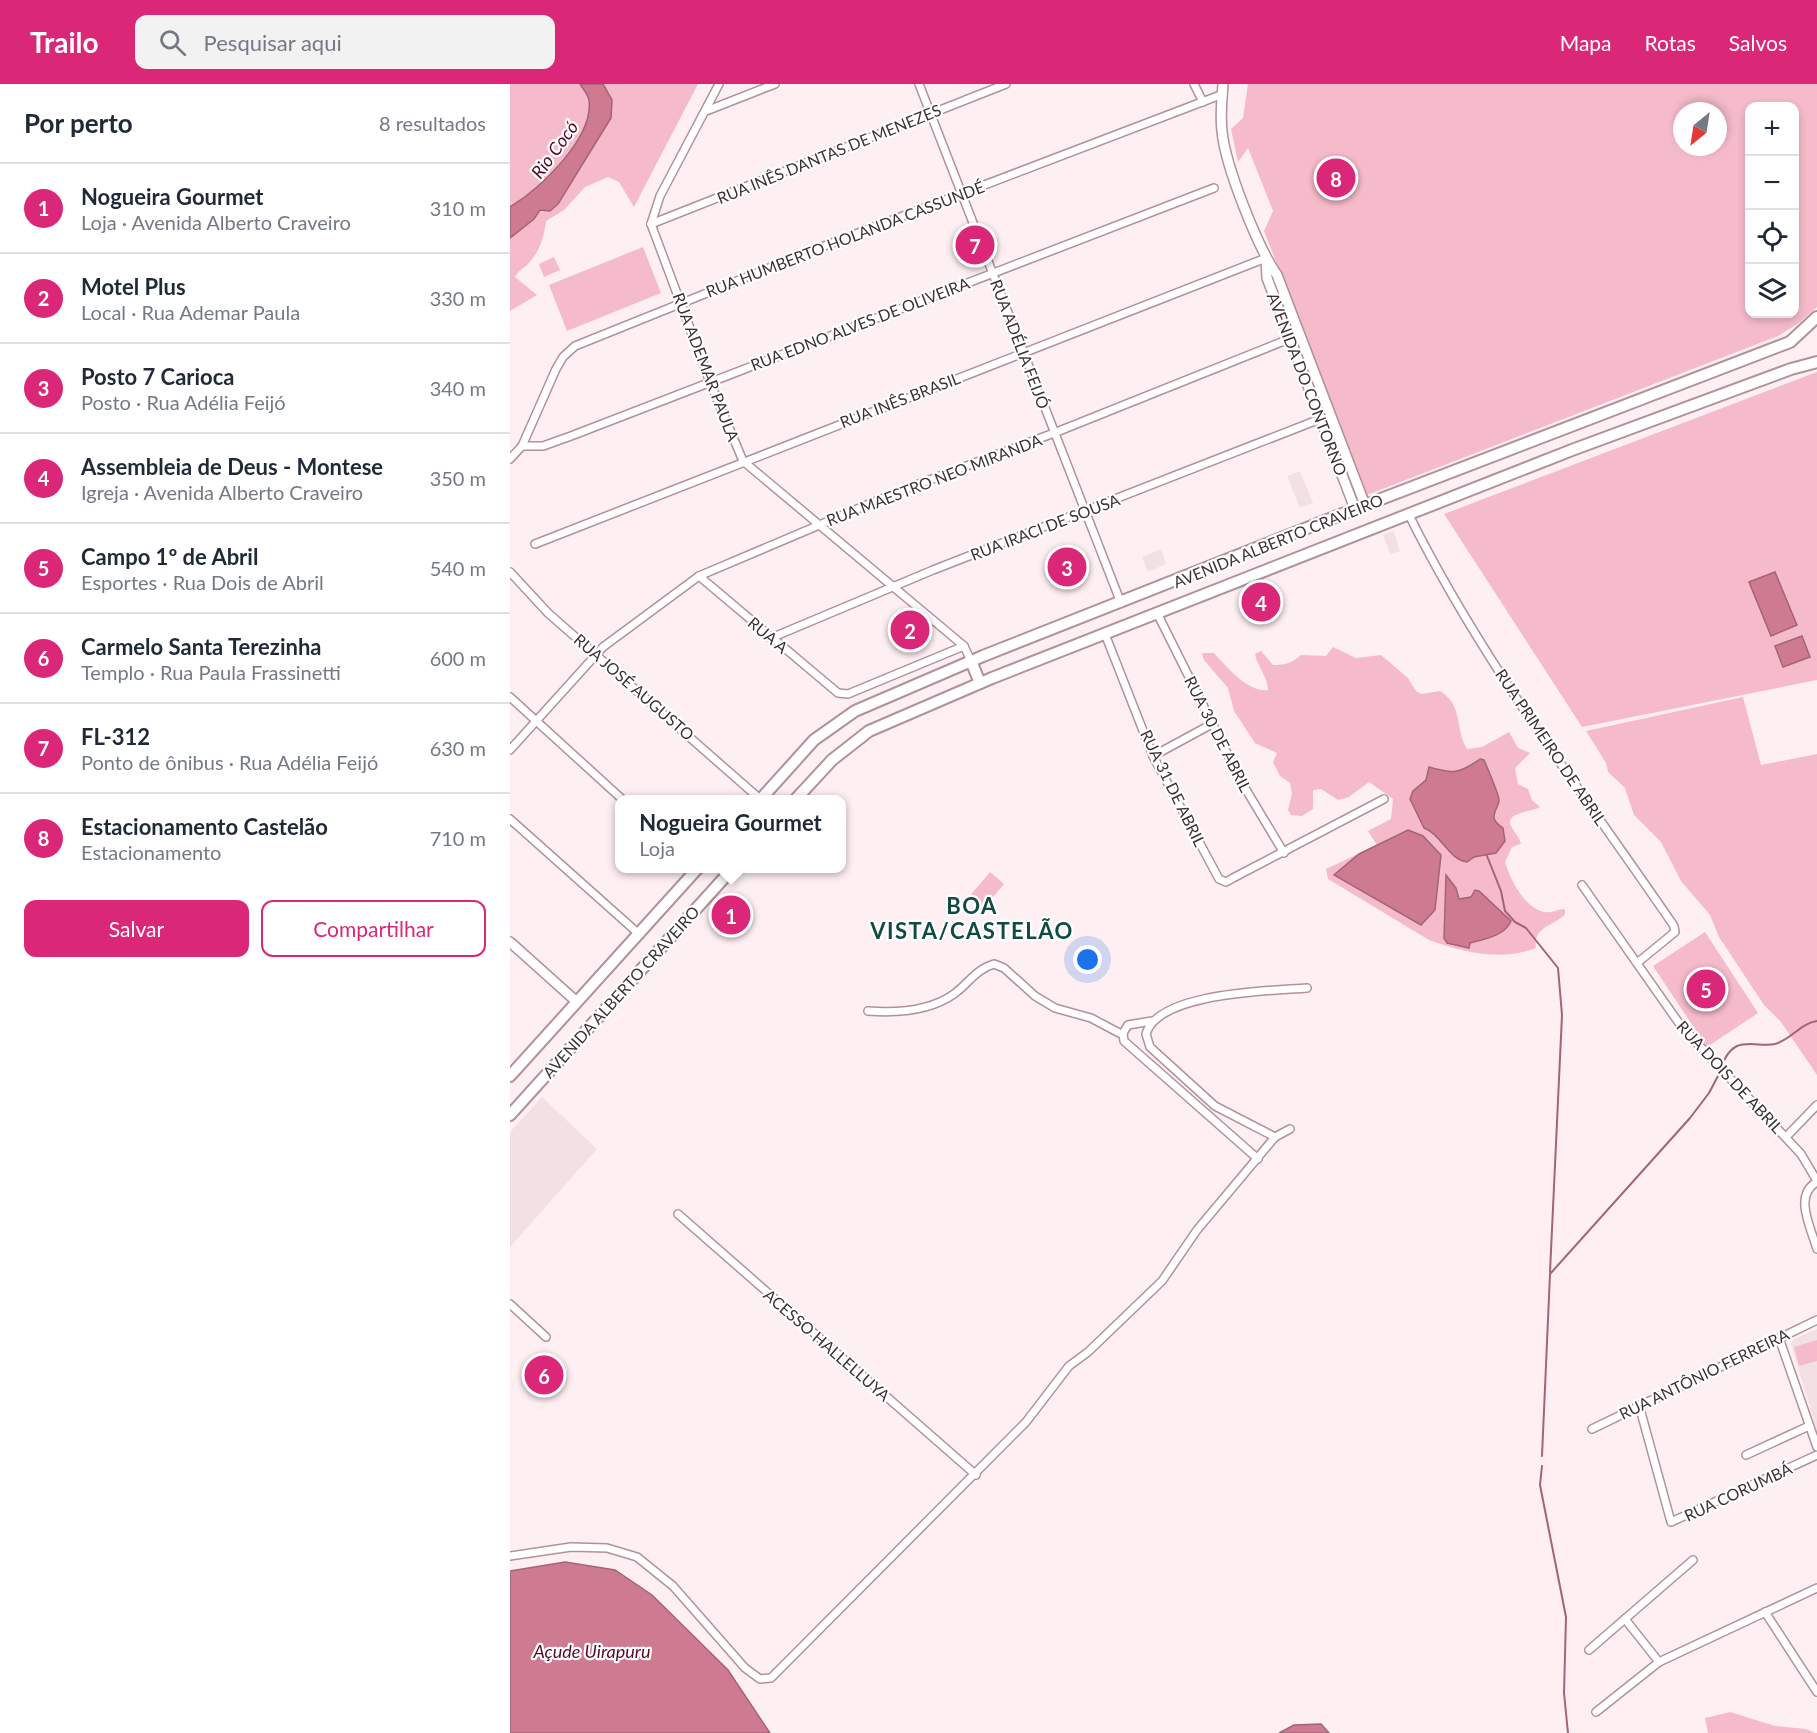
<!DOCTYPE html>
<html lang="pt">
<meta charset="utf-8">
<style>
:root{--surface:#fff;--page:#f2f2f3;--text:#1f2937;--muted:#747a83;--line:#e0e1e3;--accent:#db2777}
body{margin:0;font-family:Lato,sans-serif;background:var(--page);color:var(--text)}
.controls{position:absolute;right:18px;top:18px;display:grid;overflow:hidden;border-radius:12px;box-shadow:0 3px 9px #0003}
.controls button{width:54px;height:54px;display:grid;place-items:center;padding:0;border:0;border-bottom:2px solid var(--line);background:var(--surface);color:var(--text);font:30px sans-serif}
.compass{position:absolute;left:1163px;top:18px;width:54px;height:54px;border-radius:50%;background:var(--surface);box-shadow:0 3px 9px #0003;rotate:210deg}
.you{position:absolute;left:578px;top:876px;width:21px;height:21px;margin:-15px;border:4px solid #fff;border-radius:50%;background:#1a73e8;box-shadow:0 0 0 9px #1a73e833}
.badge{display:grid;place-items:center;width:39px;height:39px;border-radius:50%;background:var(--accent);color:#fff;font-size:20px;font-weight:700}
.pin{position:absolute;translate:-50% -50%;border:3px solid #fff;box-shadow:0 2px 6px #0006}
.popup{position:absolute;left:105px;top:711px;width:231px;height:78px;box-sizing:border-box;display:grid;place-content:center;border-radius:12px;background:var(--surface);filter:drop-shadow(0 2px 4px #0005);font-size:20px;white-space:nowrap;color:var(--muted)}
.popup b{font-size:22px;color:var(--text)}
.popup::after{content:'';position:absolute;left:50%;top:100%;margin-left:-12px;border:12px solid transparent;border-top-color:var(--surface)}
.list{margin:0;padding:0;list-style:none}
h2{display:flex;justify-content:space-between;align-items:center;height:78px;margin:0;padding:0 24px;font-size:26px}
h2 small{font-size:20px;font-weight:400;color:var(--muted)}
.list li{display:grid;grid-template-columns:39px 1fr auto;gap:18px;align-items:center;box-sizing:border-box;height:90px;padding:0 24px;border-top:2px solid var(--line)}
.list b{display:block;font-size:22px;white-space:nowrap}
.list p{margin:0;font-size:20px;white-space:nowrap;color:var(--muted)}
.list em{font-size:20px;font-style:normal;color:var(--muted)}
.actions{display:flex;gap:12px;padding:18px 24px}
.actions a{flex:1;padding:14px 0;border:2px solid var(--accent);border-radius:12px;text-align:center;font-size:21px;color:var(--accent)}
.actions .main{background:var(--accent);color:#fff}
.icon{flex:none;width:33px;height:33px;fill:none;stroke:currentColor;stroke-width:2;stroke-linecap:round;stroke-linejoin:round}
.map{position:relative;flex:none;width:1307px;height:1649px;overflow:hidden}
header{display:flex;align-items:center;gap:36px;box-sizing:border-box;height:84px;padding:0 30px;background:var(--accent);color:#fff}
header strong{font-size:28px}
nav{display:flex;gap:33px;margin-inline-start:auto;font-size:21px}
.search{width:420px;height:54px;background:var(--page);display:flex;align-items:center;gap:15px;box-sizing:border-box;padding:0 21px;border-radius:12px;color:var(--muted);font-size:22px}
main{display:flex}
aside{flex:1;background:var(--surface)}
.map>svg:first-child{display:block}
.built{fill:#f2e0e4}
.green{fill:#f6bbca;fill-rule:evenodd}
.water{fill:#ce7b92;stroke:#a36476;stroke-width:1.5}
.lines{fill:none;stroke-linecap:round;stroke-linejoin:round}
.stream{stroke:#a36476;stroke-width:2}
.street-casing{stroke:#b39199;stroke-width:10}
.secondary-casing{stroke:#b39199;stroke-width:12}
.primary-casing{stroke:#b39199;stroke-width:14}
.street{stroke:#fff;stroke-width:7}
.secondary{stroke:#fff;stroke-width:9}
.primary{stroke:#fff;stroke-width:10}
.labels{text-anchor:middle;stroke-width:4.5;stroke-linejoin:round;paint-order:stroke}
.street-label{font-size:16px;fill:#3e3033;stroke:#fff}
.water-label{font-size:18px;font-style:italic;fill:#550a29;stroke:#fff}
.district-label{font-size:22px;font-weight:bold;letter-spacing:1.5px;fill:#104b43;stroke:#fff}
</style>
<header>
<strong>Trailo</strong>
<div class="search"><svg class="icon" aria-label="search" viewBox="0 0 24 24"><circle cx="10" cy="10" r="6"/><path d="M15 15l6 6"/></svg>Pesquisar aqui</div>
<nav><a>Mapa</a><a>Rotas</a><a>Salvos</a></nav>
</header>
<main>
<aside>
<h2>Por perto<small>8 resultados</small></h2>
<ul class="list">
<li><span class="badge">1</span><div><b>Nogueira Gourmet</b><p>Loja · Avenida Alberto Craveiro</p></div><em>310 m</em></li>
<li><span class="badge">2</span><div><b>Motel Plus</b><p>Local · Rua Ademar Paula</p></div><em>330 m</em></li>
<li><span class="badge">3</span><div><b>Posto 7 Carioca</b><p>Posto · Rua Adélia Feijó</p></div><em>340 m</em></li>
<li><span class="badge">4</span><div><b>Assembleia de Deus - Montese</b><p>Igreja · Avenida Alberto Craveiro</p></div><em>350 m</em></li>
<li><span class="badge">5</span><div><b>Campo 1º de Abril</b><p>Esportes · Rua Dois de Abril</p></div><em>540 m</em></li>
<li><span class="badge">6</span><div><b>Carmelo Santa Terezinha</b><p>Templo · Rua Paula Frassinetti</p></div><em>600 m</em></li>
<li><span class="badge">7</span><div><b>FL-312</b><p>Ponto de ônibus · Rua Adélia Feijó</p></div><em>630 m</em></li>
<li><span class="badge">8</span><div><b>Estacionamento Castelão</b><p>Estacionamento</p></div><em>710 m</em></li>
</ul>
<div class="actions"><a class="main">Salvar</a><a>Compartilhar</a></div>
</aside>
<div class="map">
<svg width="1307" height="1649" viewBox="0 0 1307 1649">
<rect width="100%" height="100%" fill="#feeff3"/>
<g class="built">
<polygon points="790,387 803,419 790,424 777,392"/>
<polygon points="884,447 890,467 880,470 873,451"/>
<polygon points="651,465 656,480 638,488 632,473"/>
<polygon points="32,1013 87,1065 0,1163 0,1048"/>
<polygon points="1307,1245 1307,1347 1281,1260 1284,1255"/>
</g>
<g class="green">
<path d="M0,0H70C73,5 78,10 79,16C84,55 29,105 0,123Z"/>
<path d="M93,0H188L124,123L109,98L98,93L75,103L54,126L36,137C34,153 30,167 19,179C14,185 9,185 5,193L27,211L0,227V154L24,135L30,126L48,120L101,34L102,16Z"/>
<path d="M738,0H1307V223L1289,239L1268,252L857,411L754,147L763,127L738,64L728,78L721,45L733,34ZM1240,22H1284V230H1240ZM1172,27H1208V63H1172Z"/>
<polygon points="133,163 151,209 57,247 39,201"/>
<polygon points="44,173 50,186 34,193 29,180"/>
<polygon points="1307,288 1307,596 1072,643 934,430"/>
<path d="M823,563L846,574L871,571L898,594L906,607L911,610L930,607C954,622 944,643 957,665L972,663L999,648L1008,664L1020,669L1005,684L1008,700L1018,705L1022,716L1030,723C1022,728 994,728 1001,742C1005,749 1009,752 1011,760L1002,763L995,778C1000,795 1017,831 1041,828C1046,827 1050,825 1055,825V830C1043,843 1023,842 1026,864C991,878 953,868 919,856L818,795L816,785L867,761L858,747L881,735L883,715L859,698L839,713L828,716L811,705L803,706V725L792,732L781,731L778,726L782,710L780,699L770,692L763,678L767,669L745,659L724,627L718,604L694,576L692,569H704C716,582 738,609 758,606C758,593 747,582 745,570L751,567L763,581C775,581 782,579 791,571L816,572Z"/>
<polygon points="1233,613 1251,681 1307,670 1307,991 1271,938 1254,921 1209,853 1200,831 1171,797 1151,758 1124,731 1115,704 1098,688 1096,679 1076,647"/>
<polygon points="480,788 494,800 472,826 458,814"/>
<polygon points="1195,848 1248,929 1197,963 1143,882"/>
<polygon points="1307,1256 1307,1277 1289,1282 1284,1263"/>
<polygon points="1220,1628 1265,1642 1296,1645 1305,1649 1198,1649 1195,1634"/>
</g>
<g class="water">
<path d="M70,0H93L102,16L101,34L48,120L40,127L30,126L24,135L0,154V123C29,105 84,55 79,16C78,10 73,5 70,0Z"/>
<polygon points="1265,488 1287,541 1261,552 1239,498"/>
<polygon points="1292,552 1300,573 1273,583 1265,562"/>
<path d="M970,675L974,676C977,683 989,711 989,716C989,722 983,728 984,734C985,739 989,741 993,744L995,757L986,769L964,773L957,778C938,775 931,750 914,744L900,715L903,707L916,696L919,683C943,690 949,690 970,675Z"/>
<polygon points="898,746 913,752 931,771 925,826 911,841 824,791 849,770"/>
<path d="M936,791L946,804L949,815L961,813L965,806L969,807L1001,837C995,852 974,855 960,859L959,864L937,859L934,854Z"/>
<polygon points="55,1478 105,1486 142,1511 218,1586 260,1649 0,1649 0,1487"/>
<polygon points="811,1640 819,1649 769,1649 784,1641"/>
</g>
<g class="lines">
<g class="stream">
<polyline points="977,772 991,807 995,827 1005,838 1016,844 1048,884 1052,931 1040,1188"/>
<path d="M1212,980C1216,973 1219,966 1227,962C1240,957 1253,963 1265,960C1282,955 1291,939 1307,937"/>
<polyline points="1032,1372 1040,1190 1180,1034 1199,1009 1209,990"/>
<polyline points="1032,1382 1030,1401 1056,1533 1054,1609 1058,1649"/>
</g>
<g class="street-casing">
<g id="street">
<polyline points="409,0 611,519"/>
<polyline points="684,0 693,18"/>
<polyline points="196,27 265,0"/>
<polyline points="141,140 200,298 233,377 454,562 461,577"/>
<polyline points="141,140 496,0"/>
<polyline points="141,140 150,112 209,0"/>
<polyline points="12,362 46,285 53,273 65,262 309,164 713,10"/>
<polyline points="0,375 12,362 33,362 61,352 704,104"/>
<path d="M899,431C971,576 1072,708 1164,842L1165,848L1127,879"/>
<polyline points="25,460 756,174"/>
<polyline points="0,488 38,529 250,715"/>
<polyline points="189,492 328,609 338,610 454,562"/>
<polyline points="647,529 732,699 774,769"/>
<polyline points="595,550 643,672 709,795 716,798 723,794 874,715"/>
<polyline points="261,554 423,486 810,335"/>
<polyline points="0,613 113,716"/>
<polyline points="0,666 93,563 189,492 385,409 544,349 779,255"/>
<polyline points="643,672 702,640"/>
<polyline points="0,735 129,850"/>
<polyline points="1072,801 1171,942 1291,1070 1307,1097"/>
<path d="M358,927C385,929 420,927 444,910C458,900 466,885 484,880L494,884L525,912L545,924L581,934L613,951"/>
<polyline points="642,937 618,941 613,949 614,957 748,1075"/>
<path d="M765,1053L705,1022L640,963L636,950C648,908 761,907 797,904"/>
<polyline points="1276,1053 1307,1021"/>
<path d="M1307,1098C1283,1111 1301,1144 1307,1165"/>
<polyline points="168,1130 466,1391"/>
<polyline points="0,1220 36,1253"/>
<polyline points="1269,1254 1307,1363"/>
<polyline points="1129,1321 1161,1438 1307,1371"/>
<polyline points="1082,1345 1307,1236"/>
<polyline points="1236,1371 1299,1342"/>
<polyline points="0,1472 61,1463 97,1464 127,1473 163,1502 235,1584 250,1595 261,1594 516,1338 559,1282 578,1268 652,1197 687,1146 765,1053 780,1045"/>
<polyline points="1255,1528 1307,1608"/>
<polyline points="1115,1535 1149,1578"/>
<polyline points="1079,1566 1183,1476"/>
<polyline points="1086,1628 1149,1578 1307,1504"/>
</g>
</g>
<g class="secondary-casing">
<g id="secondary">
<path d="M713,0C712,16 710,31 712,47C715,81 747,162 767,191L855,421"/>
<polyline points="756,176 757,194 845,425"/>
<polyline points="0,858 67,918"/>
</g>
</g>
<g class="primary-casing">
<g id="primary">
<polyline points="461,577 470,599"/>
<polyline points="250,716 304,656 345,627 473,572 845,425 1280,258 1307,233"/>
<polyline points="285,716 322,676 359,647 482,594 1062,366 1281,285 1307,278"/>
<polyline points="0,992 188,784"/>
<polyline points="0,1031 223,784"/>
</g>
</g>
<use href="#street" class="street"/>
<use href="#secondary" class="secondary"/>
<use href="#primary" class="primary"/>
</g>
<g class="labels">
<g class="street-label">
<text transform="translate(319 70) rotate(-22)" y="6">RUA INÊS DANTAS DE MENEZES</text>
<text transform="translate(335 155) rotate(-21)" y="6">RUA HUMBERTO HOLANDA CASSUNDÉ</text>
<text transform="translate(350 240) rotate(-21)" y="6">RUA EDNO ALVES DE OLIVEIRA</text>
<text transform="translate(510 260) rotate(69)" y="6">RUA ADÉLIA FEIJÓ</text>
<text transform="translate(196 283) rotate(69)" y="6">RUA ADEMAR PAULA</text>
<text transform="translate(797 300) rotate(69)" y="6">AVENIDA DO CONTORNO</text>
<text transform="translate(390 316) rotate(-21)" y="6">RUA INÊS BRASIL</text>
<text transform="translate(424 396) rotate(-21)" y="6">RUA MAESTRO NEO MIRANDA</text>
<text transform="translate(535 443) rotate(-21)" y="6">RUA IRACI DE SOUSA</text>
<text transform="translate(768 457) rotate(-22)" y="6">AVENIDA ALBERTO CRAVEIRO</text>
<text transform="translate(258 551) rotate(40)" y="6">RUA A</text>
<text transform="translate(124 603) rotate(41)" y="6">RUA JOSÉ AUGUSTO</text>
<text transform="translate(708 650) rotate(63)" y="6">RUA 30 DE ABRIL</text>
<text transform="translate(1041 663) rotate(56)" y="6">RUA PRIMEIRO DE ABRIL</text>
<text transform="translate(663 704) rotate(64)" y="6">RUA 31 DE ABRIL</text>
<text transform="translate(111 908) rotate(-48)" y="6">AVENIDA ALBERTO CRAVEIRO</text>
<text transform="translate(1220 993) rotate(47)" y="6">RUA DOIS DE ABRIL</text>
<text transform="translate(317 1261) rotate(41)" y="6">ACESSO HALLELLUYA</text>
<text transform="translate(1194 1290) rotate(-26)" y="6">RUA ANTÔNIO FERREIRA</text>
<text transform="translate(1228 1408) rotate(-25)" y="6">RUA CORUMBÁ</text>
</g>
<g class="water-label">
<text transform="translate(45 66) rotate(-54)" y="6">Rio Cocó</text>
<text x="82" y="1574">Açude Uirapuru</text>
</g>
<g class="district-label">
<text x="462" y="830">BOA<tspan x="462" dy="25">VISTA/CASTELÃO</tspan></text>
</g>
</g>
</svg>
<div class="controls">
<button>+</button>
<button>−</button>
<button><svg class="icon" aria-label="locate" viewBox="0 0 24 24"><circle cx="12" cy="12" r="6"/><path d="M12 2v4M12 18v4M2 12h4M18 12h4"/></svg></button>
<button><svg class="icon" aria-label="layers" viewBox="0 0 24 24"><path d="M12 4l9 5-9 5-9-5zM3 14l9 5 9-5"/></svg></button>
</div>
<svg class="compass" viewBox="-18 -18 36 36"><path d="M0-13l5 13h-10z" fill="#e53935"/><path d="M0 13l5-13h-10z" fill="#747a83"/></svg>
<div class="you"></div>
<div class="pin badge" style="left:221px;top:831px">1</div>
<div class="popup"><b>Nogueira Gourmet</b>Loja</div>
<div class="pin badge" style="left:400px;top:546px">2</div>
<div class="pin badge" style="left:557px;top:483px">3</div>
<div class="pin badge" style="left:751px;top:518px">4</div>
<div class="pin badge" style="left:1196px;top:905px">5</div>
<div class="pin badge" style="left:34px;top:1291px">6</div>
<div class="pin badge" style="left:465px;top:161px">7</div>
<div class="pin badge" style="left:826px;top:94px">8</div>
</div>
</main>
